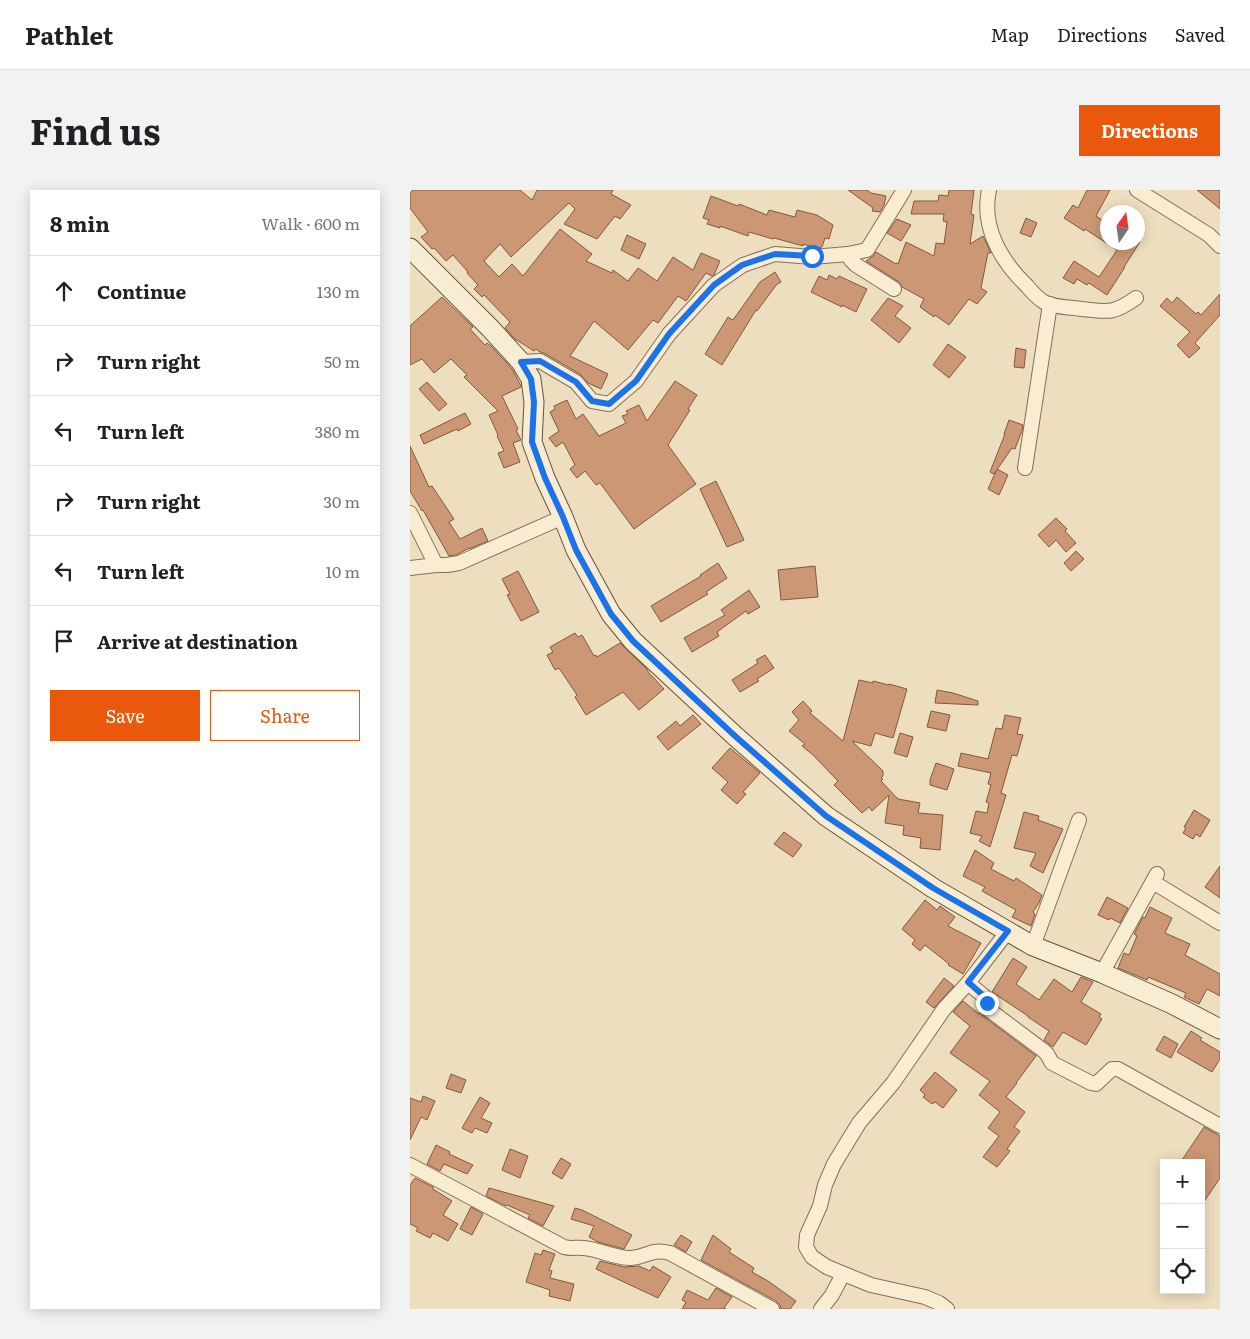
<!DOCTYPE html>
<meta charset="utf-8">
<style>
:root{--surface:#fff;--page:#f2f2f2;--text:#202124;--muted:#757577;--line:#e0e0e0;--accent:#ea580c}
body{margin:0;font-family:Literata,serif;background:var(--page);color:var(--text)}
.controls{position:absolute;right:15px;bottom:15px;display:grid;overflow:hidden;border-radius:0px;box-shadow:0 2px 12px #0003}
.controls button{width:45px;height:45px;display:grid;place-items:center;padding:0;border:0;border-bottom:1px solid var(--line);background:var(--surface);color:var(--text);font:25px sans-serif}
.compass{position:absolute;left:690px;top:15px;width:45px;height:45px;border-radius:50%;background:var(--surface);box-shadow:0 2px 12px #0003;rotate:13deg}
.stop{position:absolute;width:15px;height:15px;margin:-11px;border:4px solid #1a73e8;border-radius:50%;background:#fff}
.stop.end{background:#1a73e8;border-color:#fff;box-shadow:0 1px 5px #0008}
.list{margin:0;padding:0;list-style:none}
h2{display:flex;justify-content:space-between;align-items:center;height:65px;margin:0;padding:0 20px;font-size:21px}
h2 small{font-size:16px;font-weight:400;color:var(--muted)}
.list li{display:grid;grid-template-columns:32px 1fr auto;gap:15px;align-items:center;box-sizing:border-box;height:70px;padding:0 20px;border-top:1px solid var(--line)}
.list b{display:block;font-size:19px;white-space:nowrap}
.list em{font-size:16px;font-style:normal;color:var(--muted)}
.actions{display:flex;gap:10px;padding:15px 20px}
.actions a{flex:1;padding:11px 0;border:1px solid var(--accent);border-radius:0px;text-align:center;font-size:18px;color:var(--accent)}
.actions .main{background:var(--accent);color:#fff}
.icon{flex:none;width:28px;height:28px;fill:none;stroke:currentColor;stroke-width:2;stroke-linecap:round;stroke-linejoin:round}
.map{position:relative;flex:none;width:810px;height:1119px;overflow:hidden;border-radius:0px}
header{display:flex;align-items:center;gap:30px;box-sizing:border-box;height:70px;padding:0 25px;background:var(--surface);border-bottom:1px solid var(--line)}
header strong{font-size:24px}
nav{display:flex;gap:28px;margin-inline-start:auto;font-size:18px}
.intro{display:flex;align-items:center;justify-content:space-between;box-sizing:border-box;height:120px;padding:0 30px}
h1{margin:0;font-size:35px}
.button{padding:12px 22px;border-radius:0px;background:var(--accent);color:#fff;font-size:18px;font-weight:700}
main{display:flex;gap:30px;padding:0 30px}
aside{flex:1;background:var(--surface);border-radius:0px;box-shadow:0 2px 12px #0003}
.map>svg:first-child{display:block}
.building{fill:#cb9775;stroke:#85583e}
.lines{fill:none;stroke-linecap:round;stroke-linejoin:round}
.minor-casing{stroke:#866f58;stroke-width:16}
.secondary-casing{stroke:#67503b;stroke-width:21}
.minor{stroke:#f8ecd2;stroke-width:14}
.secondary{stroke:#f8ecd2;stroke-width:19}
.route{stroke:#1a73e8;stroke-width:6}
</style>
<header>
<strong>Pathlet</strong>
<nav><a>Map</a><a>Directions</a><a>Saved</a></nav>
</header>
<div class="intro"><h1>Find us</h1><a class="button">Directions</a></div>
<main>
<aside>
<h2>8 min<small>Walk · 600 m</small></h2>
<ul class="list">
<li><svg class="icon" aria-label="ahead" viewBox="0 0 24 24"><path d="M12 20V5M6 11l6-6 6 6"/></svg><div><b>Continue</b></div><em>130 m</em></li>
<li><svg class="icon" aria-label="right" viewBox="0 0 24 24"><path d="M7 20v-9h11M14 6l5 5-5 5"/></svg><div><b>Turn right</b></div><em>50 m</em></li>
<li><svg class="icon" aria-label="left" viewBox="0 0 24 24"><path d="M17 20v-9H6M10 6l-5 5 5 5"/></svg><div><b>Turn left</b></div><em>380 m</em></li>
<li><svg class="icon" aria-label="right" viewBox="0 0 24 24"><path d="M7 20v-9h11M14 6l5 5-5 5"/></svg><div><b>Turn right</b></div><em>30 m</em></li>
<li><svg class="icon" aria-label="left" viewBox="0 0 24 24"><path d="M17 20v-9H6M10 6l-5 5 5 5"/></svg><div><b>Turn left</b></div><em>10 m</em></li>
<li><svg class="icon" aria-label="arrive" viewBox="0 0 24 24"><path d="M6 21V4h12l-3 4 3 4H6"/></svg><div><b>Arrive at destination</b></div></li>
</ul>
<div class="actions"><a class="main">Save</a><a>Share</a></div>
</aside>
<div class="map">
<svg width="810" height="1119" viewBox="0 0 810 1119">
<rect width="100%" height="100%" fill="#eddebf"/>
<g class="building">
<polygon points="3,0 110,0 122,10 127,0 203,0 201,4 221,15 210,29 205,26 187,49 154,34 165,19 159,13 101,67 90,54 74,71 89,87 102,74 113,86 150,39 182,64 176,71 202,83 203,80 218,91 228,78 247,91 263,67 283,80 291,63 310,71 304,85 302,86 296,83 276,111 268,106 248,133 243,130 218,160 184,131 160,166 198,184 191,199 178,193 170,184 134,163 130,162 126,159 124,161 105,149 95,138 100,132 74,105 72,107 64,99 68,95 57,83 58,82 43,65 36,71 24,58 22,59 11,47 18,42 0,18 0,3"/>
<polygon points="438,0 457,0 461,3 476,6 474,15 470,22 462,21 463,18"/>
<polygon points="539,0 564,0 561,24 564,25 560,54 573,46 581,63 578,63 571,98 577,102 567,114 559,109 539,135 525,125 524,127 510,117 514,109 492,97 489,92 456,71 462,67 466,62 486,74 486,73 488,74 496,52 524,66 526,53 534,54 537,32 533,31 534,24 501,24 504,11 528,11 529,5 538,6"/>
<polygon points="677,0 700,0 686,26 698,34 698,52 730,52 714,77 715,77 697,105 679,93 677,95 667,89 664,94 653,88 664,71 689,87 707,60 675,39 674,41 654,28 663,15 668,18"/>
<polygon points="787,0 810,0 810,19"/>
<polygon points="301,6 328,16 329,14 357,25 359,20 385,27 387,20 407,25 423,35 419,49 415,48 412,57 406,58 393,54 393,56 364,48 363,49 339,42 338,46 310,36 310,38 297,34 299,30 293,28"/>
<polygon points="616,28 627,33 621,47 610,43"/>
<polygon points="487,29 501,35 491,51 477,43"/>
<polygon points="217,45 236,54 229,69 211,60"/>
<polygon points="365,82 371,92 367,94 347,121 346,120 312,175 295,164 318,127 323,130 350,92"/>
<polygon points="419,85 427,89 429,86 457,99 446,122 432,115 432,117 401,102 409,86 417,90"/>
<polygon points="810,104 810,125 785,153 790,158 779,168 767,155 780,142 750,116 757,108 762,113 767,107 786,124 788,122 791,125"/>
<polygon points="32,107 63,137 60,139 75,155 77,153 81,156 102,179 111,196 111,197 92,206 108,239 106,240 111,250 103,253 110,272 94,278 88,263 94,261 87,246 88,245 79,225 88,221 54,187 57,185 41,169 24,183 12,169 0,175 0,136"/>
<polygon points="478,108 493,116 485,126 501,138 489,153 461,130"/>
<polygon points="538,154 556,167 539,188 523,175"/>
<polygon points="606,158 616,160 614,178 604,177"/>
<polygon points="265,191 287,205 278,219 280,220 258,255 286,294 224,339 190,293 186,295 175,281 167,288 160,279 165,275 153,252 146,257 139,248 149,241 140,222 145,219 144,216 157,210 166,229 173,224 189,246 216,233 212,226 218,224 216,221 229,215 237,231"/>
<polygon points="17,192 37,214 29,221 9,199"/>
<polygon points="55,223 61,234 48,241 47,239 14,254 10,245"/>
<polygon points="599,230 613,235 612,241 605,259 602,258 584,284 580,282 595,244 594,244"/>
<polygon points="0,256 19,297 22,296 44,329 39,332 50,349 72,338 78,351 59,359 59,358 46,365 39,366 13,320 12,321 0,301"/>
<polygon points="587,279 598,285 589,305 578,299"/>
<polygon points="306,291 334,350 317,357 290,299"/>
<polygon points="646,328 657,339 655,341 666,353 656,362 646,350 639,357 628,345"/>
<polygon points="666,361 674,369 661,381 654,373"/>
<polygon points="308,373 317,388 296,402 298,404 251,432 241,416 291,386 290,385"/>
<polygon points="405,376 408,407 371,410 368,380"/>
<polygon points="108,381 129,422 111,431 97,405 100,404 92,389"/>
<polygon points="339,400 350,417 338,424 336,421 307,442 309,446 282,462 274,448 315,425 311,420"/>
<polygon points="165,443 168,447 172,445 184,466 186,465 187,467 210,453 236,478 241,486 242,486 254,499 229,520 213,502 176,525 165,507 167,505 149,478 145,480 137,465 143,462 140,457"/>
<polygon points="355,465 364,478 347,489 349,491 330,502 322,490 348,473 346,470"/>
<polygon points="449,490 463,493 463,491 479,495 479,494 497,499 483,548 465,543 461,556 442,551 473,581 473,586 471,588 473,589 471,591 488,609 510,613 508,623 533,625 530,660 510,658 511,648 493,645 494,636 475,633 479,605 462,621 459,617 452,623 424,595 428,591 403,565 392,556 395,554 379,541 389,530 382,522 393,511 402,521 400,523 433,551"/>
<polygon points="527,500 543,503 568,511 568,515 525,513"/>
<polygon points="521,521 540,525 536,541 517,537"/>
<polygon points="283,525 291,534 258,560 247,547 266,531 270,536"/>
<polygon points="595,525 611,528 607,544 613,545 607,566 602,565 591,603 596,605 580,657 569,651 572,646 560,643 566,621 577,623 579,613 576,612 581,595 578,594 581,583 548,576 551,563 578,569 586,538 592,539"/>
<polygon points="490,543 503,547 497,567 484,563"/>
<polygon points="320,558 350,583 333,602 336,604 327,614 311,600 318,592 302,578"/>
<polygon points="526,573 544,579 537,600 520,595 520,590"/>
<polygon points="784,620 800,630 790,647 786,644 783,649 773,643 776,638 774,637"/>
<polygon points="614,622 629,626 628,630 653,639 633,683 620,676 626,663 604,658"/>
<polygon points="374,642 392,655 383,667 364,654"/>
<polygon points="565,660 584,673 581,679 604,691 606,688 632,705 629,713 623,722 625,724 621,736 602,727 606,720 572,701 575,697 553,686"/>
<polygon points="810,676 810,708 795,697"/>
<polygon points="697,707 718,718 710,733 700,728 699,730 688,725"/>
<polygon points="515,710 527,720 530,716 545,727 538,736 571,753 553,784 538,775 539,774 515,755 510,761 502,754 505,750 492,739"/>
<polygon points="740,717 762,728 755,743 780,754 775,765 810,784 810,806 797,799 789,814 774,807 776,803 738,787 737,790 708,778 714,763 719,765 727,746 724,744 733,727 735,728"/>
<polygon points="603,768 617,777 606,794 629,810 644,789 662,802 671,787 683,792 671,812 691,824 689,827 692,829 676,855 653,842 643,857 634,850 639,841 618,827 618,826 582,802"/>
<polygon points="534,788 544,796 524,818 516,812"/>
<polygon points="553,811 569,824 570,822 573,826 626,866 606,893 607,893 596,907 615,922 604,937 610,941 597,959 600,961 587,977 573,967 589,946 578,938 590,922 569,905 580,891 540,863 560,836 543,822"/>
<polygon points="781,841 792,848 790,850 810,862 810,869 802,882 767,862"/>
<polygon points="754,846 768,854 761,868 746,860"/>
<polygon points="525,882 547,900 533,918 525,912 522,914 513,907 515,905 510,900"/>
<polygon points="41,884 56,890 51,903 36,898"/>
<polygon points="13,906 25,911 17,930 11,927 0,950 0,908 11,912"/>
<polygon points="70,907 80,913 71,928 82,933 77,943 65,938 62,943 52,938"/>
<polygon points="794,937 810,946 810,988 791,1016 791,973 770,973"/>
<polygon points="26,955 40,962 39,964 63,975 57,984 34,974 30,981 17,974"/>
<polygon points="100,959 118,966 110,988 92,980"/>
<polygon points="151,968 161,974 152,989 142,983"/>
<polygon points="5,988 23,997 23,999 42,1011 33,1025 48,1034 38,1051 23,1043 20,1048 6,1041 8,1038 0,1034 0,995"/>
<polygon points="79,998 144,1016 133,1036 118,1028 120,1025 97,1015 96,1016 76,1006"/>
<polygon points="61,1017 73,1024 62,1045 50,1039"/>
<polygon points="165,1018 172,1020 222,1045 214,1059 188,1052 179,1047 184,1036 161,1029"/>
<polygon points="271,1045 282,1052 276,1062 264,1055"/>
<polygon points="303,1045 321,1059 319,1062 344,1078 342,1082 358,1091 386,1111 380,1119 371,1119 370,1115 366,1111 291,1070"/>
<polygon points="133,1060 145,1064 139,1080 142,1081 140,1088 164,1094 160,1111 139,1106 140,1100 116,1092 125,1063 131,1065"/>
<polygon points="190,1071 215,1077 229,1076 240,1081 243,1076 261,1087 248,1108 186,1079"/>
<polygon points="306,1098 322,1107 314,1118 316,1119 272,1119 276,1112 272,1110 277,1100 298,1110"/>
</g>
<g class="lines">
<g class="minor-casing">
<g id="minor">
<path d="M579,0C571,37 591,71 617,96C622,102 627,108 634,112C645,118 660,117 672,119C699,122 703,124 726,108"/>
<polyline points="727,0 799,45 810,56"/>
<polyline points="438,64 441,70 446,75 484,99"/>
<polyline points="111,172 130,171 166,192 182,211 199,214 226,191 259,144 304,95 333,75 365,64 402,67 438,64 457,60 494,0"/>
<polyline points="615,278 640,114"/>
<polyline points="0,323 26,375 37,375 49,373 153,327"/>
<polyline points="0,378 26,375"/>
<polyline points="743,692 810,733"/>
<polyline points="598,741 558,793 575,807 578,819 634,861 637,864 642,873 681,893 686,894 702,879 708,879 810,936"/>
<polyline points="623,756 669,630"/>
<polyline points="692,783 747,684"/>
<path d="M0,975L154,1057C161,1059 167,1057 174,1058C188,1059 208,1069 221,1068C237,1067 241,1058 260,1063L362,1119"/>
<polyline points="411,1119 422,1105 433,1084"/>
<polyline points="537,1119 529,1113 515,1107 461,1095 417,1077 402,1067 396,1057 397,1045 410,1016 415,995 424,974 449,933 483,893 534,819 558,793"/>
</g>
</g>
<g class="secondary-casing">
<polyline id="secondary" points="0,58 80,138 111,172 121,189 124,212 122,252 135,288 153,327 166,360 201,424 223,451 325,546 416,626 523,698 623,756 692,783 762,814 810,839"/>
</g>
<use href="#minor" class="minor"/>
<use href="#secondary" class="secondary"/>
</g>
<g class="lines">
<polyline class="route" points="402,66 365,64 332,75 304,95 259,144 226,191 199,214 182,211 166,192 130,171 111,172 121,189 124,212 122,252 135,288 153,327 166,360 201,424 223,451 325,546 416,626 523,698 598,741 558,792 575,807 577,813"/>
</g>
</svg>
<div class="controls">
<button>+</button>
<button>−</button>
<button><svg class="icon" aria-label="locate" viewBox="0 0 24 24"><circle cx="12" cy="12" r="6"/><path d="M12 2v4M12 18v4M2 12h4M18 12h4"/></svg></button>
</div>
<svg class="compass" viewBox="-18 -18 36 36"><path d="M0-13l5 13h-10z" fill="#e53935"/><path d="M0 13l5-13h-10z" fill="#757577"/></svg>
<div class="stop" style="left:402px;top:66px"></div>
<div class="stop end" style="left:577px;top:813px"></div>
</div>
</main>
